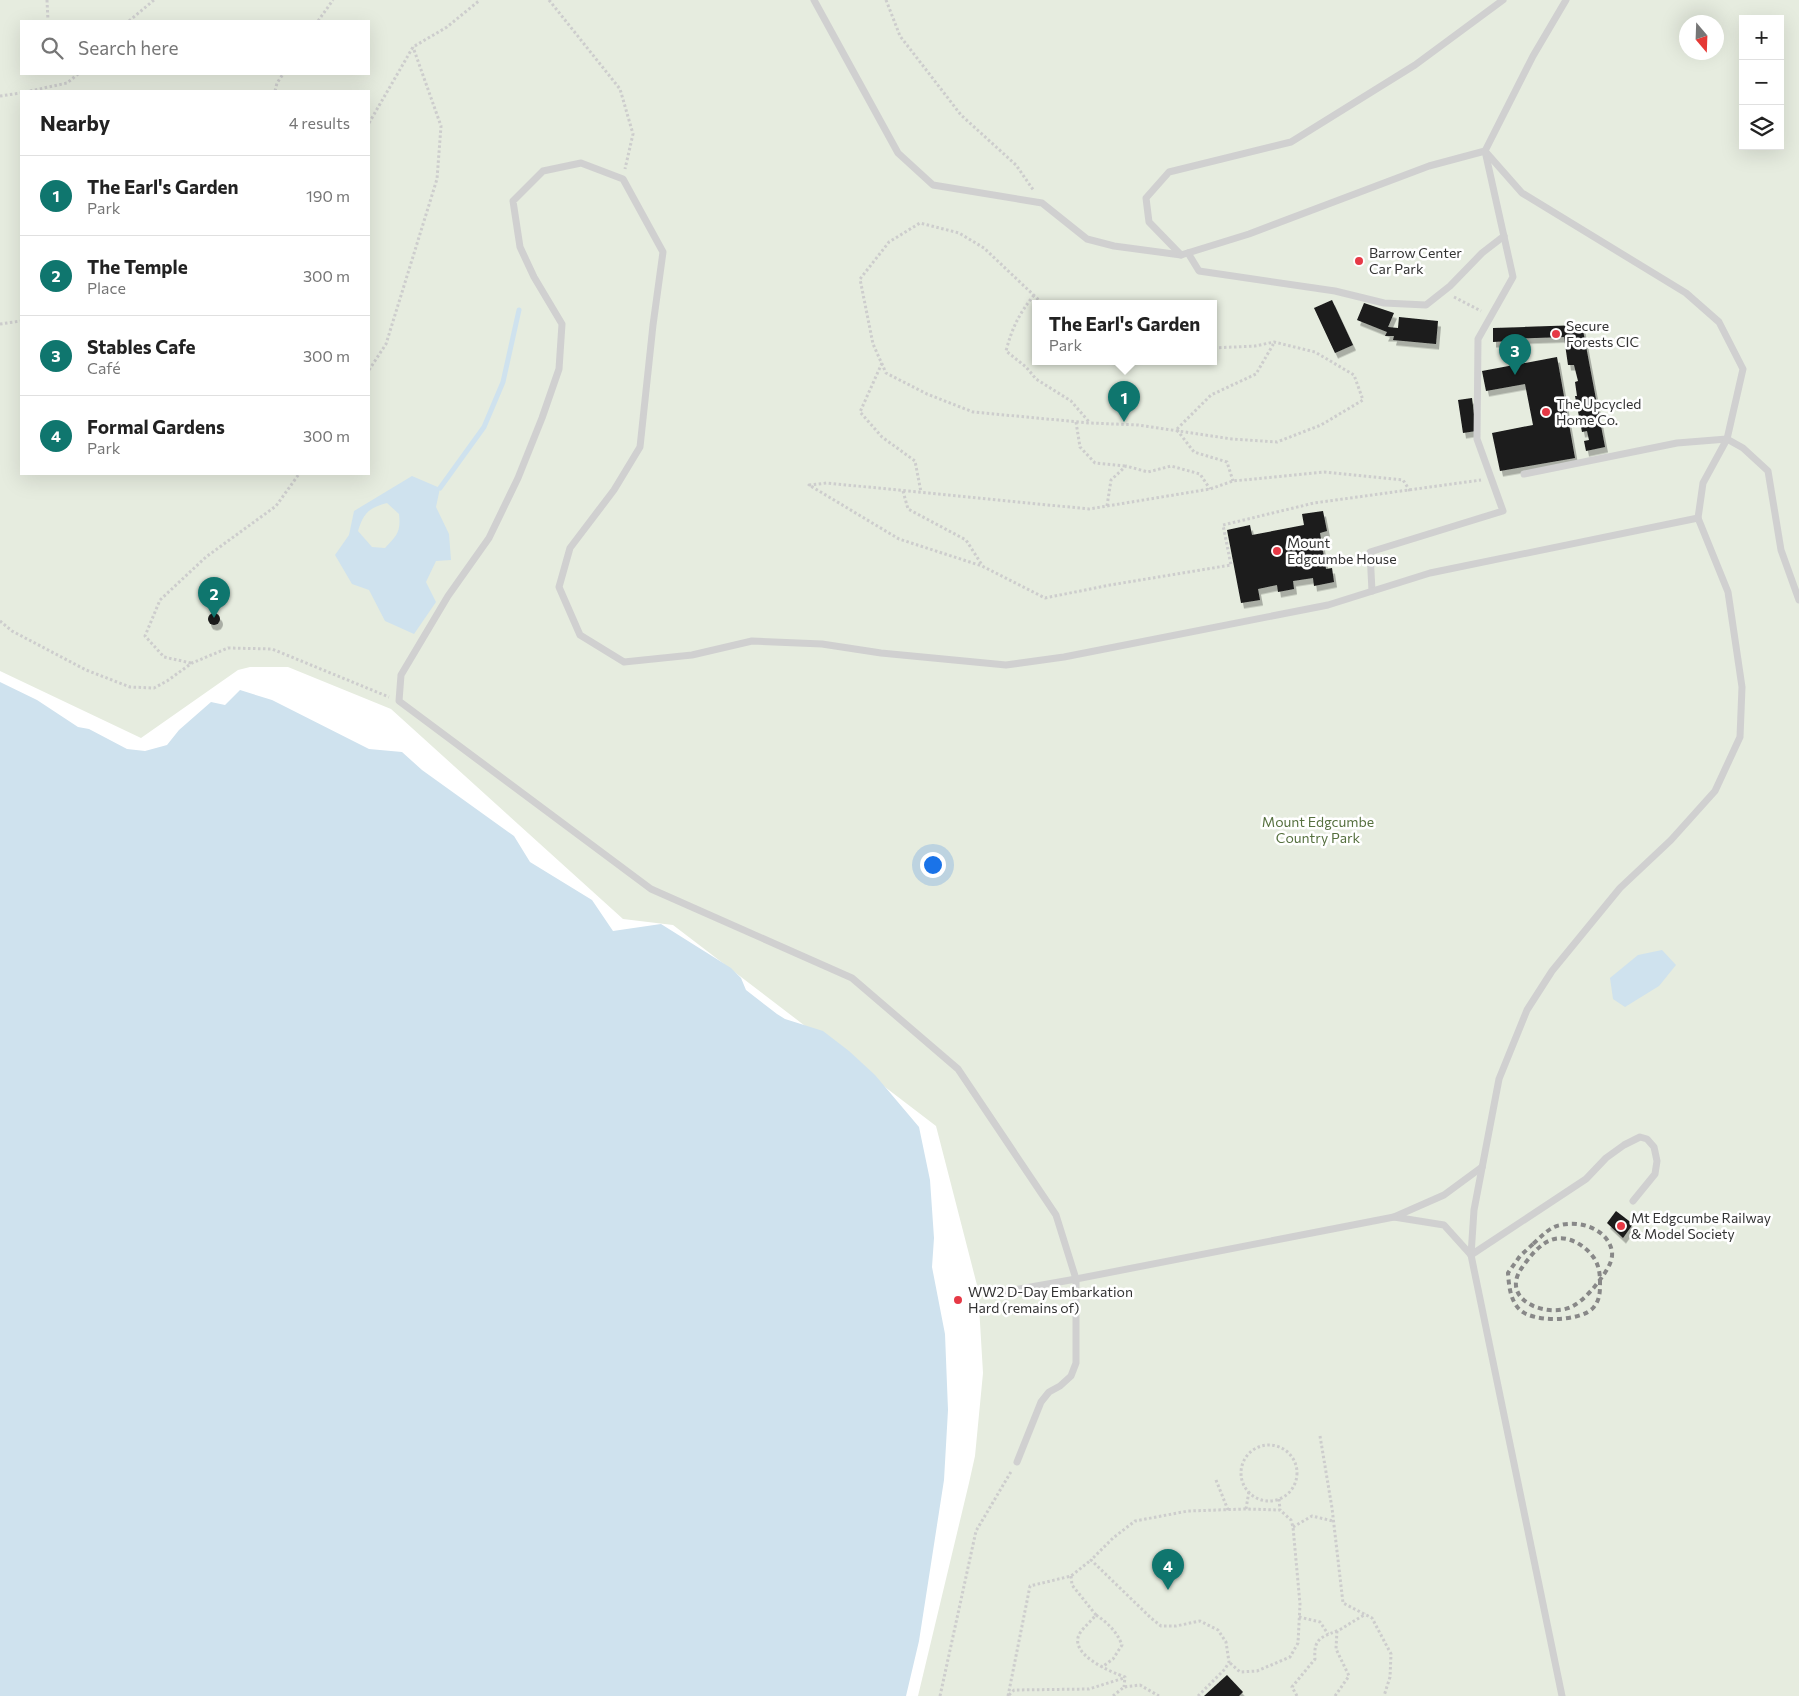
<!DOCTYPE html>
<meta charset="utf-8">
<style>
:root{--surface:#fff;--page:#f6f6f6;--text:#222;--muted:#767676;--line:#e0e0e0;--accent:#0f766e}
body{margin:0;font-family:Commissioner,sans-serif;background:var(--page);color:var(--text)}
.controls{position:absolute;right:15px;top:15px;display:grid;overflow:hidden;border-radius:0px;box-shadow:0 5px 20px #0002}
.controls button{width:45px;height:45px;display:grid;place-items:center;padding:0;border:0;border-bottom:1px solid var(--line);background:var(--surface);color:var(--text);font:25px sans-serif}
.compass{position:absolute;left:1679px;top:15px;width:45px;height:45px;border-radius:50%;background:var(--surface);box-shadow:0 5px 20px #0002;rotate:161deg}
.you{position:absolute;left:932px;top:864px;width:18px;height:18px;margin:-12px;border:4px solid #fff;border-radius:50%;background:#1a73e8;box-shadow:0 0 0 8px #1a73e833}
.badge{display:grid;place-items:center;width:32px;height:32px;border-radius:50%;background:var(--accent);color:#fff;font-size:16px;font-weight:700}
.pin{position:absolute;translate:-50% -41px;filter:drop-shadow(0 1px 2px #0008)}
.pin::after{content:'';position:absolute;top:26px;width:18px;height:15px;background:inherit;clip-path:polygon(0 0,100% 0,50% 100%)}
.popup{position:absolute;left:1032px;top:300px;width:185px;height:65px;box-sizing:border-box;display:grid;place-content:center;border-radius:0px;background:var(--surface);filter:drop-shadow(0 1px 4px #0005);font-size:16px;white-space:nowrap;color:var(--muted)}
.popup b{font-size:19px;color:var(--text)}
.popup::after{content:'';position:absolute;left:50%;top:100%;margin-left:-10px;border:10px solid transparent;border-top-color:var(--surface)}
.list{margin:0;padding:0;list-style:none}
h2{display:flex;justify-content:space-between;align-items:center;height:65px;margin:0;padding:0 20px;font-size:21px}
h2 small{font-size:16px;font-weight:400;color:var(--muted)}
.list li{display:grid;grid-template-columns:32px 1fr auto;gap:15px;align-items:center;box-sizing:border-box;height:80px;padding:0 20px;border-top:1px solid var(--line)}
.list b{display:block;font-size:19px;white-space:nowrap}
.list p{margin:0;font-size:16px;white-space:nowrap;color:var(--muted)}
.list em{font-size:16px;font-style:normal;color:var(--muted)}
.icon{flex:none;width:28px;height:28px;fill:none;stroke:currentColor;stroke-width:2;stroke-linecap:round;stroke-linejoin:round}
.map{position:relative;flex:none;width:1799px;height:1696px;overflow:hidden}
.search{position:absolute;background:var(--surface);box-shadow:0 5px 20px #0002;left:20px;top:20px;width:350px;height:55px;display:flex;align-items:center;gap:12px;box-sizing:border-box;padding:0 18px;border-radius:0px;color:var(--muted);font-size:19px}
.panel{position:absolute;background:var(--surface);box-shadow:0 5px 20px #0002;left:20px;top:90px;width:350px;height:385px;border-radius:0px}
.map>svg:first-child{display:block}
.green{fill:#e6ecdf;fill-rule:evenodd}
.water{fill:#cfe2ee;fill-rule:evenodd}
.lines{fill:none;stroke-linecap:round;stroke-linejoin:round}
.stream{stroke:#cfe2ee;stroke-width:5}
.building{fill:#1a1a1a;filter:url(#shadow)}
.path{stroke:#cdcdcd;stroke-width:3;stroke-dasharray:2.5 2.5;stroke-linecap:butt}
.service{stroke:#d0d0d0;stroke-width:7}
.rail{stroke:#888;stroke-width:4;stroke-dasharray:5 4;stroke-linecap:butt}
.poi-dot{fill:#e63946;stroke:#fff;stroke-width:2}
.labels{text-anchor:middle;stroke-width:5;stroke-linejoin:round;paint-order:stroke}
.poi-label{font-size:14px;fill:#333;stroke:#fff;text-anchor:start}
.park-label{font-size:14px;fill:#56703f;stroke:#fff}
</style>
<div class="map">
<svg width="1799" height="1696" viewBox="0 0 1799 1696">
<defs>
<filter id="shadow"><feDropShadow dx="3" dy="5.5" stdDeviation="0" flood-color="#0004"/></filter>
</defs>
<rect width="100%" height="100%" fill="#fff"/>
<path class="green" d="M0,0H1799V1696H918L969,1483L975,1456L983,1373L978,1289L936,1126L673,925L623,919L391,709L288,667H250L238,670L141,738L0,671ZM1743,19H1780V146H1743ZM21,21H369V74H21ZM1686,22H1716V52H1686ZM21,91H369V474H21ZM1035,303H1213V361H1035Z"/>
<g class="water">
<path d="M412,476L440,488L436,507L449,534L451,560L436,561L426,582L436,602L414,634L385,621L369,590L352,584L335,555L349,535L354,511ZM387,503L399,514C401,532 397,535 385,548L372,547L358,531C364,512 369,508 387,503Z"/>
<polygon points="0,682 37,700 78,727 89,729 127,749 145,751 167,745 179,730 211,702 225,705 240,690 272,700 369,749 402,752 422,770 514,836 530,862 592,900 613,931 661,924 731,968 741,978 746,990 777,1014 785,1019 823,1031 849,1051 875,1075 919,1127 930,1180 934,1238 932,1267 945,1334 948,1410 944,1480 919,1641 906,1696 0,1696"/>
<polygon points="1662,950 1676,965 1659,986 1625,1007 1613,999 1610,978 1638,955"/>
</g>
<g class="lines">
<polyline class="stream" points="440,488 484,427 503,382 519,310"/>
</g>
<g class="building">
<polygon points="1332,300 1353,345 1335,353 1314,308"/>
<polygon points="1364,303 1394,313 1388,327 1398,328 1399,317 1438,321 1436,344 1393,340 1394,336 1385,336 1387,332 1357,320"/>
<polygon points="1582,325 1605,447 1586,451 1584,441 1589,440 1587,431 1582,432 1575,396 1577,396 1575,382 1578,381 1574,365 1568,365 1564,337 1509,339 1509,341 1493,342 1493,328"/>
<polygon points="1557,357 1575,458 1500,471 1492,433 1533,425 1525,384 1486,391 1482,371"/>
<polygon points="1472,398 1476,431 1463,433 1458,400"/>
<polygon points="1323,511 1327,531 1320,533 1326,569 1332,568 1334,582 1314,586 1313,578 1293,581 1294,589 1278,592 1277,585 1258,589 1260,600 1241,603 1227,530 1250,525 1252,535 1304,525 1302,514"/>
<circle cx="214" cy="619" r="6"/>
<polygon points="1616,1211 1633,1224 1623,1238 1607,1223"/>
<polygon points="1227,1675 1243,1692 1239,1696 1204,1696"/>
</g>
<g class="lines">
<g class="path">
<polyline points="47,0 48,21"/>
<polyline points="549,0 620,89 633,134 625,169"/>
<polyline points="886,0 900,36 961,115 1016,165 1034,191"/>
<polyline points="129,21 154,0"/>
<polyline points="318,21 333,0"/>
<polyline points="30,91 67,83 78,74"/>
<polyline points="275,91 277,83 283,74"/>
<polyline points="0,96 21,93"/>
<polyline points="369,123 413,47 447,27 480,0"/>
<path d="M1034,295C1019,314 1012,328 1006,351L1026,367L1036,379L1071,401L1090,423"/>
<polyline points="1454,297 1481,311"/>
<polyline points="1042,303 984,248 959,233 920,223 889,242 860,279 873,344 886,373 927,394 973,412 1090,423 1138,425 1232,439 1277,442 1321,425 1363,400 1354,375 1315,352 1274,342 1255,346 1213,348"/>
<polyline points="0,324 21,321"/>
<polyline points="882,363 860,412 882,437 915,461 921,492"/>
<polyline points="369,370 386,344 437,179 441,126 413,47"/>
<polyline points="1076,422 1080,447 1095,463 1126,466"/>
<polyline points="1177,429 1211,395 1256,374 1274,343"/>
<polyline points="1177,430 1194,452 1227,462 1233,481"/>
<polyline points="903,491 908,509 966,540 982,565"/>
<polyline points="1410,491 1403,480 1324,472 1233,481 1210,489 1089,509 827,483 809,485 899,539 982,566 1045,598 1110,585 1231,565 1223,525 1314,503 1481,480"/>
<polyline points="1107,506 1111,480 1126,466 1148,472 1171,466 1200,474 1210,489"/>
<polyline points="0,621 12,631 86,670 130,687 154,688 167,681 192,663 228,648 272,649 389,697"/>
<polyline points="191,663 164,657 145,636 160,600 206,557 276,506 299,474"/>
<polyline points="1320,1436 1332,1508 1343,1603 1372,1618 1391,1654 1390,1677 1384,1696"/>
<circle cx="1269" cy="1473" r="28"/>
<polyline points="1216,1480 1228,1510"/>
<polyline points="1279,1499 1280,1510"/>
<polyline points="1246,1509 1249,1491"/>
<polyline points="1293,1527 1312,1516 1333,1521"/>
<path d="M1071,1576L1072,1585L1096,1615C1091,1621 1084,1627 1080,1633C1067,1654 1111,1672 1125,1677L1124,1687"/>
<path d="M1096,1615C1108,1623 1117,1632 1122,1645L1113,1659L1102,1667"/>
<polyline points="1299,1617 1320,1622 1328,1634"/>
<polyline points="1009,1695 1014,1690 1089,1689 1124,1678"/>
<polyline points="940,1696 976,1531 1012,1470"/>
<polyline points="1008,1696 1030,1586 1071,1576 1091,1560"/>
<polyline points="1113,1696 1124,1687 1140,1685 1159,1696"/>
<polyline points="1198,1696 1225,1669 1229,1662 1226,1642 1218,1630 1200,1621 1176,1626 1161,1626 1151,1618 1091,1560 1113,1538 1135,1521 1188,1511 1246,1509 1280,1510 1291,1520 1293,1527 1300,1604 1298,1643 1290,1657 1257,1671 1240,1672 1229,1662"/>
<path d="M1297,1696L1292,1687L1315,1659C1313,1636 1324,1637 1341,1629C1349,1624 1357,1619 1366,1614"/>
<polyline points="1335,1696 1349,1676 1336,1649 1337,1630"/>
</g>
<g class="service">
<polyline points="814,0 898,153 933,185 1042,203 1087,239 1114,246 1181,255"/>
<polyline points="1188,253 1199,271 1335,291 1384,303 1426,305 1450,286 1482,253 1504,236"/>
<polyline points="1524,474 1677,443 1727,439 1743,448 1768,471 1781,550 1799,600"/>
<polyline points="1372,591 1370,552 1503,511 1477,439 1478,339 1513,277 1485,151 1429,166 1249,234 1181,255 1149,222 1146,198 1169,172 1291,142 1415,65 1503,0"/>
<polyline points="1471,1255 1586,1179 1606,1158 1624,1145 1640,1137 1647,1139 1654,1147 1657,1161 1655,1174 1633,1201"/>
<polyline points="1471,1255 1444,1225 1394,1217 1444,1195 1482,1167"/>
<polyline points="997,1293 1076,1279 1394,1217"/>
<polyline points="1017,1462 1041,1402 1049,1392 1060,1386 1071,1376 1076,1363 1076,1279 1056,1215 958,1069 852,978 651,889 399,701 401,675 448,596 489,538 518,478 542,418 559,369 562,324 534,277 520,247 513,201 543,171 581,163 623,179 663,252 653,325 640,447 614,490 570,548 559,587 580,635 624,662 692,655 752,641 822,644 881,653 1006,665 1064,657 1328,605 1430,573 1698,518"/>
<polyline points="1562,1696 1471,1255 1474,1210 1499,1079 1527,1010 1552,971 1620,888 1671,840 1715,791 1740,737 1742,687 1728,592 1698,518 1703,483 1727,439 1743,369 1719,322 1686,293 1522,193 1485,151 1533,56 1566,0"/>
</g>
<path class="rail" d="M1533,1244L1520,1256L1508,1273C1509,1286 1510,1299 1519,1309C1532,1323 1580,1322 1593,1308C1600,1300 1600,1292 1600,1283C1600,1273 1599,1266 1594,1258C1585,1245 1567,1234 1551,1240C1539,1244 1528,1259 1521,1269C1500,1301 1549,1319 1573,1306C1584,1300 1595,1287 1602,1277C1607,1270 1613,1261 1612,1252C1609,1230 1581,1220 1561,1225C1549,1227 1542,1236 1533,1244"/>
</g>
<g class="poi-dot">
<circle cx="1359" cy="261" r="5"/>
<circle cx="1556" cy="334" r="5"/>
<circle cx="1546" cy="412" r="5"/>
<circle cx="1277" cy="551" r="5"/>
<circle cx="1621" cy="1226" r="5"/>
<circle cx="958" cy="1300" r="5"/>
</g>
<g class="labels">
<g class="poi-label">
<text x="1369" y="258">Barrow Center<tspan x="1369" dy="16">Car Park</tspan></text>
<text x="1566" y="331">Secure<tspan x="1566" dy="16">Forests CIC</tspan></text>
<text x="1556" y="409">The Upcycled<tspan x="1556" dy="16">Home Co.</tspan></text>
<text x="1287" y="548">Mount<tspan x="1287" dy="16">Edgcumbe House</tspan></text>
<text x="1631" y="1223">Mt Edgcumbe Railway<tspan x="1631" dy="16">&amp; Model Society</tspan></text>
<text x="968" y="1297">WW2 D-Day Embarkation<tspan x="968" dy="16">Hard (remains of)</tspan></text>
</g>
<g class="park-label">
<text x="1318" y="827">Mount Edgcumbe<tspan x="1318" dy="16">Country Park</tspan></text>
</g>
</g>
</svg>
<div class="controls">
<button>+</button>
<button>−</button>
<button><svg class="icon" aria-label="layers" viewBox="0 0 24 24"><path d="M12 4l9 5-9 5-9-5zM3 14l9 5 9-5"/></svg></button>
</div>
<svg class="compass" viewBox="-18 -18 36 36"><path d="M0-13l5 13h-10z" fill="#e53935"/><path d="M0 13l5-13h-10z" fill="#767676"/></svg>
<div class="you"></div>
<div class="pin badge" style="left:1124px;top:422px">1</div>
<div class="popup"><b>The Earl's Garden</b>Park</div>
<div class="pin badge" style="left:214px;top:618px">2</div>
<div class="pin badge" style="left:1515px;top:375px">3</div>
<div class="pin badge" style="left:1168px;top:1590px">4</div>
<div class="search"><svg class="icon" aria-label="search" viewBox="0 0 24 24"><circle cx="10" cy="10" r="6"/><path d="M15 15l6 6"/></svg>Search here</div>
<section class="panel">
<h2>Nearby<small>4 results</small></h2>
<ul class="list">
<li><span class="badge">1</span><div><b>The Earl's Garden</b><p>Park</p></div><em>190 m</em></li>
<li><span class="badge">2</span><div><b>The Temple</b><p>Place</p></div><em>300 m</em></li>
<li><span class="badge">3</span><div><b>Stables Cafe</b><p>Café</p></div><em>300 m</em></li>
<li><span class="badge">4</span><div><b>Formal Gardens</b><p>Park</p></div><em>300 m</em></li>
</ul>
</section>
</div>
